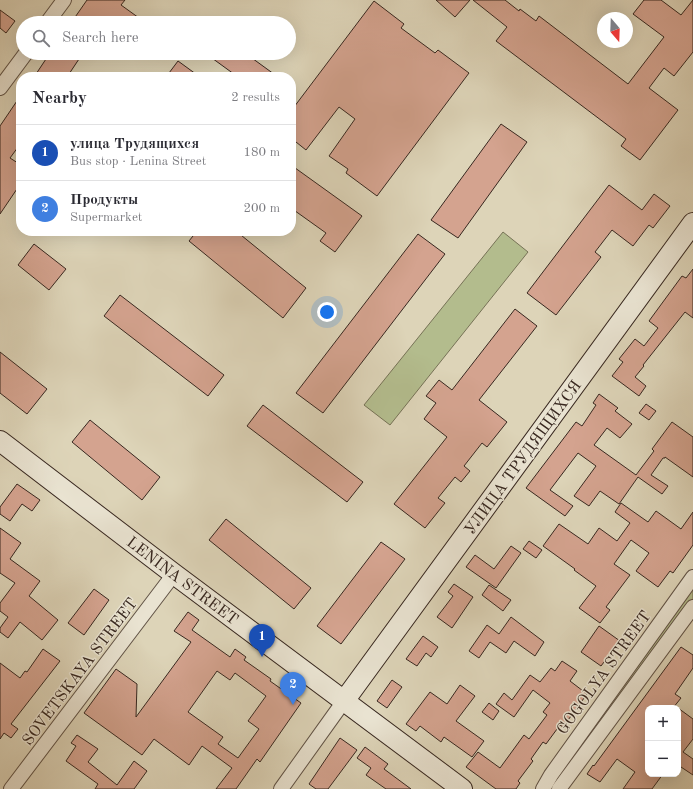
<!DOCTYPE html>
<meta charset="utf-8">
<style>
:root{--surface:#fff;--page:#f7f7f7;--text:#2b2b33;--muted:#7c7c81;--line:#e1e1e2;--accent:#8f2418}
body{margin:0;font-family:"Old Standard TT",serif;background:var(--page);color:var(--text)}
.controls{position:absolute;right:12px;bottom:12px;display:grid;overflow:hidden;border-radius:8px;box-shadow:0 4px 16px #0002}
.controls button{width:36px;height:36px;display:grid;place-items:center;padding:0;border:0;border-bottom:1px solid var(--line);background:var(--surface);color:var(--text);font:20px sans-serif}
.compass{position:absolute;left:597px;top:12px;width:36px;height:36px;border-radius:50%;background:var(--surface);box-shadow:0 4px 16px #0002;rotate:161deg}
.you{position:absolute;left:327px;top:312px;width:14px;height:14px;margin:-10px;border:3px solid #fff;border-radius:50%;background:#1a73e8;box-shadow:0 0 0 6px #1a73e833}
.badge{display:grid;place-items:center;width:26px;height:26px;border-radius:50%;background:var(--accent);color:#fff;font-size:13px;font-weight:700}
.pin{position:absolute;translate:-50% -33px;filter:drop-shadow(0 1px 2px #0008)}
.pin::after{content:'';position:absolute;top:21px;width:14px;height:12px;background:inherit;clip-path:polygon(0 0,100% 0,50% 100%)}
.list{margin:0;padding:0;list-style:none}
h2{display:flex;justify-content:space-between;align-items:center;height:52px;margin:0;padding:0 16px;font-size:17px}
h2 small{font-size:13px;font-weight:400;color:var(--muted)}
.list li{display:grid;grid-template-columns:26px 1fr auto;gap:12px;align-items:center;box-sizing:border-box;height:56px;padding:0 16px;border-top:1px solid var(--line)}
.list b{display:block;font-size:15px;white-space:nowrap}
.list p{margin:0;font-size:13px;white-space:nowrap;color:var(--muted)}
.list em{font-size:13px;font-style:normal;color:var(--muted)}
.icon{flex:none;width:22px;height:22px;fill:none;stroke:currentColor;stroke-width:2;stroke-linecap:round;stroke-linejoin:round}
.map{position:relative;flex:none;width:693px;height:789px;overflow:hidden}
.search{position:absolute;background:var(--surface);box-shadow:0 4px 16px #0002;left:16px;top:16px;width:280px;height:44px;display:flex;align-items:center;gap:10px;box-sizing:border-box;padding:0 14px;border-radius:22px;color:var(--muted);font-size:15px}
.panel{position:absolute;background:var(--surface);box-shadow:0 4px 16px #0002;left:16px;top:72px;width:280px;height:164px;border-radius:16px}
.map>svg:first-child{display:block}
.green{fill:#b3bc8d;stroke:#767256}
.building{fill:#d4a38f;stroke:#382820;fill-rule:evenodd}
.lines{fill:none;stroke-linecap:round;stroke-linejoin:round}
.street-casing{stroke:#615346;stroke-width:16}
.secondary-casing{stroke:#382820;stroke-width:22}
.street{stroke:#e9e3d1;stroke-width:14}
.secondary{stroke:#e9e3d1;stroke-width:20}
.labels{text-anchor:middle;stroke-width:3;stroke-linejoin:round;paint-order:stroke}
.street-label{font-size:16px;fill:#382820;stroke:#e9e3d1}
</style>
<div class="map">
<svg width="693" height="789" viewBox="0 0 693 789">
<rect width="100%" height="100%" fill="#ddd4b8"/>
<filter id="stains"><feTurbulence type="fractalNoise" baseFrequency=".005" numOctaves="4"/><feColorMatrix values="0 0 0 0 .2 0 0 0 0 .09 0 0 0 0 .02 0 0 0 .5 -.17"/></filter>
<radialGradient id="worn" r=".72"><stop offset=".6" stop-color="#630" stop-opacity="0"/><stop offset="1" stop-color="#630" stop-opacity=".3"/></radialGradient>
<g class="green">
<polygon points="503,232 528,252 390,425 364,405"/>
<polygon points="693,583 693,601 560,784 551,779"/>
</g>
<g class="building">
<polygon points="87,0 125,0 121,5 146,23 71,23"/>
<polygon points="436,0 470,0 455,17"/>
<polygon points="473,0 505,0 519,11 520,9 536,21 539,16 628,84 664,37 633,14 644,0 661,0 681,15 693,0 693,52 674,76 664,68 649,88 678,110 640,160 621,146 626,139 496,41 507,27"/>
<polygon points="374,1 404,24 401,28 435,53 438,50 469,73 377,196 346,173 348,169 329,156 355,119 339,107 306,150 291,138 291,111"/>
<polygon points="0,10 15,21 6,33 0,28"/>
<polygon points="50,53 83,53 67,77 34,77"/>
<polygon points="205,53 245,53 278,77 238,77"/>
<polygon points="178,61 200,77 166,77"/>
<polygon points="21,95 21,143 10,158 21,165 21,183 0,214 0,126"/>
<polygon points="501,124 527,142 458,238 431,220"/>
<polygon points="291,165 362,216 335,252 320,241 326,233 291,208"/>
<polygon points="609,185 642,210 654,194 670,206 653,228 649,225 633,246 612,230 595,252 601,257 556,315 527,293"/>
<polygon points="197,231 236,231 306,288 283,318 189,241"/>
<polygon points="418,234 445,254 323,413 296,393"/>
<polygon points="34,244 66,269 49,290 18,265"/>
<polygon points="693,269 693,318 685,312 643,365 644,366 635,377 646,386 639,396 612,376 623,362 619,359 635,339 644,346 658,328 649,321 682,276 686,278"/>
<polygon points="120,295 224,375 208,396 104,316"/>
<polygon points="515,309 537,326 479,400 507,422 487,447 482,443 464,466 470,471 461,482 455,477 438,498 445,503 425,528 394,504 447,437 424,419 436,403 426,396 439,380 452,390"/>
<polygon points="0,352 47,389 27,414 0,393"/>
<polygon points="599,394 618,408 615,411 632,424 620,438 607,428 594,445 636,475 654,451 652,449 672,422 693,437 693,477 665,457 665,458 663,458 651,475 668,486 662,494 638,477 619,504 600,491 589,506 574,496 596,466 578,453 550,490 573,506 565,516 526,488 576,422 582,426 596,405 593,403"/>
<polygon points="646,404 656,411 649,420 639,413"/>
<polygon points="263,405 363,482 347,502 247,426"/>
<polygon points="90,420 160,477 142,500 72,442"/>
<polygon points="17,484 40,500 32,511 22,504 10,521 0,514 0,507"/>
<polygon points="621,503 648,522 656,511 681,529 693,512 693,545 673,573 670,571 658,587 636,571 649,553 631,540 614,564 630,575 606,607 610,610 600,623 579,608 596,586 574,570 575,569 543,546 559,524 588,544 599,528 617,541 630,523 615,512"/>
<polygon points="226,519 311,588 294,609 209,540"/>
<polygon points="0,528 21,543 10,559 40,581 29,596 58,620 42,640 20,622 8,638 0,632 0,628 8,617 0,611 0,603 15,583 0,573"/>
<polygon points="529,541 542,550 536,558 523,549"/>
<polygon points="381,542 405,559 341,644 317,626"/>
<polygon points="511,546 521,553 496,588 466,567 475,555 494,569"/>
<polygon points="454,584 473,597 452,628 437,617 453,596 448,592"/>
<polygon points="489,585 511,600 503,611 482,595"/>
<polygon points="94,589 109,600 84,635 68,623"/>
<path d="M188,612L199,620L192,630L230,657L235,649L246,657L244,660L271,679L270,681L301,703L260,762L257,759L236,789H216L232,768L202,746L189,765L154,739L142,755L84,713L116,669L137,684L136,717L191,642L174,631ZM217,671L230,680L235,673L266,696L248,721L259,729L238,758L218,744L223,737L188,712Z"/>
<polygon points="511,617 544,642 535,656 514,641 506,653 490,642 479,658 469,651 487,625 499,634"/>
<polygon points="599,626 620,641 601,666 581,652"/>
<polygon points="423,636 438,647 431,657 426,653 417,666 406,659"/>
<polygon points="681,647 693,655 693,668 675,694 681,698 673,708 648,708 648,774 663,774 652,789 623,789 635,772 617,759 600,782 587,774 593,765 594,766"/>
<polygon points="43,649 60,661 11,724 18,729 11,738 4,733 0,739 0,663 20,678 25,671 27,672"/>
<polygon points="562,661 577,671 570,681 587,694 563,727 560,725 546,744 543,742 531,759 533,761 518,781 520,783 516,789 496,789 466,767 478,752 500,768 524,735 529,739 547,715 543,712 550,703 533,690 514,717 496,704 504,693 512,700 530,675 540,682 551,668 555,671"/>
<polygon points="392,680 402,687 387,708 377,701"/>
<polygon points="460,685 475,696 456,721 484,741 472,757 444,737 441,742 420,726 416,731 406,724 430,692 447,704"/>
<polygon points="489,703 499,711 493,720 482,712"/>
<polygon points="678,708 693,719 693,739 683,752 693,759 693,775 678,765"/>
<polygon points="77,735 98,749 88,762 117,785 134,761 147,771 134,789 95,789 98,784 66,761 76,746 71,743"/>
<polygon points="340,738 357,750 328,789 316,789 309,784"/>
<polygon points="365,747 388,764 384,769 411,789 386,789 366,775 371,768 357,758"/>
</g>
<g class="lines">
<g class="street-casing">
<g id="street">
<polyline points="47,23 64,0"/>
<polyline points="0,88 26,53"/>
<polyline points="11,789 174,574"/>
<polyline points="281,789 344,701"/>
<polyline points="543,789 551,775 693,577"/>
<polyline points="559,789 693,607"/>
</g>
</g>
<g class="secondary-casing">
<g id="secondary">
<polyline points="0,441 174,574 462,789"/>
<polyline points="344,701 693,223"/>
</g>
</g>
<use href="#street" class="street"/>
<use href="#secondary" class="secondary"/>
</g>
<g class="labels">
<g class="street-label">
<text transform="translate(522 457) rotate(-54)" y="6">УЛИЦА ТРУДЯЩИХСЯ</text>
<text transform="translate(183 580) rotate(37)" y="6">LENINA STREET</text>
<text transform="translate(79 671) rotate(-53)" y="6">SOVETSKAYA STREET</text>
<text transform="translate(603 672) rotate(-54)" y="6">GOGOLYA STREET</text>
</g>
</g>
<rect width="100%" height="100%" filter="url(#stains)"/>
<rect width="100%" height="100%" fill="url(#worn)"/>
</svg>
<div class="controls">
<button>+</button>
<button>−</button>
</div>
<svg class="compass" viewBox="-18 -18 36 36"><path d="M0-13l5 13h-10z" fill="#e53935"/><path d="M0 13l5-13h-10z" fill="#7c7c81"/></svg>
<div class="you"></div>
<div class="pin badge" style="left:262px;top:657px;background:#1a4fb4">1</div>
<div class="pin badge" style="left:293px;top:705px;background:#3f7fe0">2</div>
<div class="search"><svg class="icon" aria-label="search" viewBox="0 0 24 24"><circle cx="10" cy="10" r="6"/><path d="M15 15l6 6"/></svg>Search here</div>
<section class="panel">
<h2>Nearby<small>2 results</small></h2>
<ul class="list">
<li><span class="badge" style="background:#1a4fb4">1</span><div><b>улица Трудящихся</b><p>Bus stop · Lenina Street</p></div><em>180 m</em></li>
<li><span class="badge" style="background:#3f7fe0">2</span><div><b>Продукты</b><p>Supermarket</p></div><em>200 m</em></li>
</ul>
</section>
</div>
